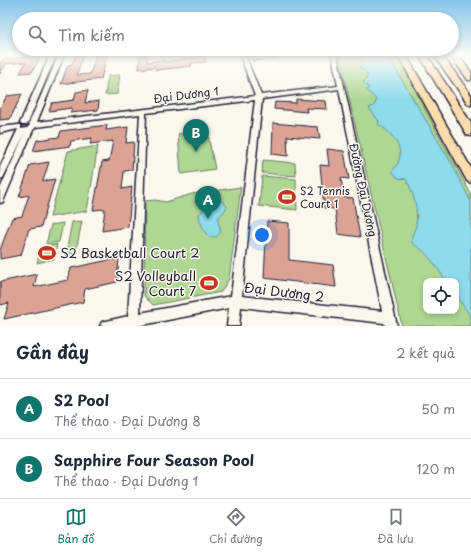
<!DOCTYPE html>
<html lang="vi">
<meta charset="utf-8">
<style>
:root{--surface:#fff;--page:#f6f6f7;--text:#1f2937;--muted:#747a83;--line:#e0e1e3;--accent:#0f766e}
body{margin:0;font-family:"Playpen Sans",sans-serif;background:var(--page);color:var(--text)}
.controls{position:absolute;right:12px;bottom:12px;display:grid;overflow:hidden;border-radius:8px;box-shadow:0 2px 6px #0003}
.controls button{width:36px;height:36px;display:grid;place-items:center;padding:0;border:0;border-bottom:1px solid var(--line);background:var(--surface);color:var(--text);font:20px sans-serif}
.you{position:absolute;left:262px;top:235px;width:14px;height:14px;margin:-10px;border:3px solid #fff;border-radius:50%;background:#1a73e8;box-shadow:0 0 0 6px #1a73e833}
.badge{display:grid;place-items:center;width:26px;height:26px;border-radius:50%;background:var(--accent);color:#fff;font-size:13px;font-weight:700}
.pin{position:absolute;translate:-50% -33px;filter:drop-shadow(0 1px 2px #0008)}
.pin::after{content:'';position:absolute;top:21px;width:14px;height:12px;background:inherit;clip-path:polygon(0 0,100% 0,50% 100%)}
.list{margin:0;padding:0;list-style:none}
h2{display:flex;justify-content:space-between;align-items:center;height:52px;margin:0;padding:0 16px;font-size:17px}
h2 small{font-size:13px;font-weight:400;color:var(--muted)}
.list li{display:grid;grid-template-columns:26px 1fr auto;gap:12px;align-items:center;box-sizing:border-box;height:60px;padding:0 16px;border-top:1px solid var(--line)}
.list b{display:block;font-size:15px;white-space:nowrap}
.list p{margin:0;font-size:13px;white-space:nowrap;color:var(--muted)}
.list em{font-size:13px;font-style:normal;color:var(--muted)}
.icon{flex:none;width:22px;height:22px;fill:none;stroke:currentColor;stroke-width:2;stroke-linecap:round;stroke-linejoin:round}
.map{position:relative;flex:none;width:471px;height:326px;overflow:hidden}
.search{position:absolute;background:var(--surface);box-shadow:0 2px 6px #0003;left:12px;right:12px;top:12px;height:44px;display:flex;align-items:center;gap:10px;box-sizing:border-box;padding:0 14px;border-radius:22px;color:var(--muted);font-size:15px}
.sheet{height:172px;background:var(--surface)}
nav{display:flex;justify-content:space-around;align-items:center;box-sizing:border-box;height:56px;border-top:1px solid var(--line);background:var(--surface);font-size:11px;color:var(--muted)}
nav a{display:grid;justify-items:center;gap:2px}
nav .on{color:var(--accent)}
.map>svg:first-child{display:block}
.green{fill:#afd692;stroke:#687c66;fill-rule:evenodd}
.water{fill:#8ddbeb;stroke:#6291a5}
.building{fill:#dba394;stroke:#22223b}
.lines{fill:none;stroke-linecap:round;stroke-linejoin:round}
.minor-casing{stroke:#22223b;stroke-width:3}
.major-casing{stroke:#22223b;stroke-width:3}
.highway-casing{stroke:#22223b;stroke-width:3}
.minor{fill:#fbf7ec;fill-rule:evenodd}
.major{fill:#fcdcac;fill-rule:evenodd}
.highway{fill:#fcdcac;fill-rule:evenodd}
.labels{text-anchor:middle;stroke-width:3;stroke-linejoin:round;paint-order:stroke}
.street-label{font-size:11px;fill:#22223b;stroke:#fbf7ec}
.poi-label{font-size:11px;fill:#22223b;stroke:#fbf7ec;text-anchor:start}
.near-poi-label{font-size:13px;fill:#22223b;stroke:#fbf7ec;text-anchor:start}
.near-street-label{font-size:13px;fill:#22223b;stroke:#fbf7ec}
</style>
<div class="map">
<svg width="471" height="326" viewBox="0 0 471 326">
<rect width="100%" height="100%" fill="#fbf7ec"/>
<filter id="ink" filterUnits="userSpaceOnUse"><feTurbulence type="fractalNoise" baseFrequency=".025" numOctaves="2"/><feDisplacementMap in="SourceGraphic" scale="8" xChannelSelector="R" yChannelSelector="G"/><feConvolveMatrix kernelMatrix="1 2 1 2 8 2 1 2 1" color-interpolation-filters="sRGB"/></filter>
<g filter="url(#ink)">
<g class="green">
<path d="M339,55H398L421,102L471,194V326H402ZM426,281H456V311H426Z"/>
<polygon points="120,75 117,94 105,95 108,76"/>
<polygon points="207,130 215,169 181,174 178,134"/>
<polygon points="98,146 87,211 50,217 68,151"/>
<polygon points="263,160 295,163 296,176 262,173"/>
<polygon points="262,176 296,179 297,210 259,206"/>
<polygon points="241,187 229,279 221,292 153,305 144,296 145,201 155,200 166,202 192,194"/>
<polygon points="82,221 75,256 65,258 72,222"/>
<polygon points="63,223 59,242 46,244 51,225"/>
<polygon points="57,244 54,259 37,263 41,248"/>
</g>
<g class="water">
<path d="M362,55H387L452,164L471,202V325L469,314L456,295V281H446C435,265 429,253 412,243C410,236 415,231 416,225C419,210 413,192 406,179L398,178L392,171C410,154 394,134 378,124L379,121L369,108L374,106L376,102V99L366,90L369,88L363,82L367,78C368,72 363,70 359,68L362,64Z"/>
<path d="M216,200L222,201L227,206L225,210L218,218C217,226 225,230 216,237H209C205,234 199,220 199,214Z"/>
</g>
<g class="building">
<polygon points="41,55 32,72 20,73 26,62 6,64 0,74 0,64 4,59"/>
<polygon points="76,55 83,55 77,75 90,74 96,55 107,55 101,79 61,84 68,65 72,64"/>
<polygon points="140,55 148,55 147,62 163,60 164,62 204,56 206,62 191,63 192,66 156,70 155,67 139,69"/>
<polygon points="249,55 278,55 278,58 252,61"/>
<polygon points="88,90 85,103 99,101 98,110 70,113 72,108 49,111 52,103 74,100 76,92"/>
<polygon points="22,94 10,119 0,120 0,108 7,96"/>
<polygon points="296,99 326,101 327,109 306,108 307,112 274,109 275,102 296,103"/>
<polygon points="273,123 318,127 320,139 287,136 288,156 272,154"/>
<polygon points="107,125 106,130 128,127 126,143 134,142 132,170 124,171 122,189 132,187 128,227 102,231 105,209 93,210 102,162 109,161 113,141 90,144 92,138 71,141 70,146 33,151 37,140 59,137 61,131"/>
<polygon points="327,149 344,151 349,179 341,178 344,197 353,198 360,237 338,234 335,209 324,208 320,165 329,166"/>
<polygon points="49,162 43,181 55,179 41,227 29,229 21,255 0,259 0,250 12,218 22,216 29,195 19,197 30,165"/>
<polygon points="267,221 289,223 289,260 333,265 336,287 264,278"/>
<polygon points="119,258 117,282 85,289 83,302 4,319 9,303 0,305 0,282 37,274 34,287 68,280 71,268"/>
</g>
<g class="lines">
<g class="minor-casing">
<g id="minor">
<polygon points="50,55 56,55 28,123 26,125 22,125 20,123"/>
<path d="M59,55H64L37,122L255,96L240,55H245L261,95L338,86L332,55H337L397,326H385L384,323L241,307L239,326H227L229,308L137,326H100L102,322L128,316L140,114L36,127L33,130L4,199L3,202L0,203V189L25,133L3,178L0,179V167L18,129L0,133V127L18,125H21V129L27,128L30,125L29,123ZM339,89L382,311L242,296L262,99ZM255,100L231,296L140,313L146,113Z"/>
</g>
</g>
<g class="major-casing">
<g id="major">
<polygon points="398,55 406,55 471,168 471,183 467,181"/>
<polygon points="450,55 458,55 471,72 471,80 468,80"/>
</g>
</g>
<g class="highway-casing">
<g id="highway">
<polygon points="419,55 427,55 471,123 471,136 467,135"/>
<polygon points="434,55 442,55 471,95 471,105 468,104"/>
</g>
</g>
<use href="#minor" class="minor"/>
<use href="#major" class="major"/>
<use href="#highway" class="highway"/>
</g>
</g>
<linearGradient id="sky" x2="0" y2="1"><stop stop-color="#83c4e9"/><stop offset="0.55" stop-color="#fdfbf6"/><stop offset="1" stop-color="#fdfbf6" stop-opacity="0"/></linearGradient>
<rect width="471" height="100" fill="url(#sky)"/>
<defs>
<g id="stadium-bare" transform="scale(1.38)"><path d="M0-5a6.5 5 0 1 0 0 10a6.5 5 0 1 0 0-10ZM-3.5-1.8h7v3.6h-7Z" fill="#c8321e" stroke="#fbf7ec" stroke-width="2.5" paint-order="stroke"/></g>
</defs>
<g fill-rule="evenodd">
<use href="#stadium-bare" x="287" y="197"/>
<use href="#stadium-bare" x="47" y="253"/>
<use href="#stadium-bare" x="209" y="283"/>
</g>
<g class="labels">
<g class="street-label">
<text transform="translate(186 95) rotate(-7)" y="4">Đại Dương 1</text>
<text transform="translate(363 190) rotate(78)" y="4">Đường Đại Dương</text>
</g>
<g class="poi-label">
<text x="300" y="195">S2 Tennis<tspan x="300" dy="13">Court 1</tspan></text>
</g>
<g class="near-poi-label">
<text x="60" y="258">S2 Basketball Court 2</text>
<text x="196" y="281" text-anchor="end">S2 Volleyball<tspan x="196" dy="15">Court 7</tspan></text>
</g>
<g class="near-street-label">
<text transform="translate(284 292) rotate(7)" y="5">Đại Dương 2</text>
</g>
</g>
</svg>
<div class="controls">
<button><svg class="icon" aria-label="locate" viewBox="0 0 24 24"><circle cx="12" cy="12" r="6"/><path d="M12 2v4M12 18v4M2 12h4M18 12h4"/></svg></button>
</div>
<div class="you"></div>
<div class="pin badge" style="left:208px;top:219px">A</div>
<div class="pin badge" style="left:196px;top:152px">B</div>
<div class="search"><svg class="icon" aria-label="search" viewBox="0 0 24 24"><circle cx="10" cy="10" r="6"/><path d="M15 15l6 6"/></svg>Tìm kiếm</div>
</div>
<section class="sheet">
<h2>Gần đây<small>2 kết quả</small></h2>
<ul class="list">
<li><span class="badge">A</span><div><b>S2 Pool</b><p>Thể thao · Đại Dương 8</p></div><em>50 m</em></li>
<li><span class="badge">B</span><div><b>Sapphire Four Season Pool</b><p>Thể thao · Đại Dương 1</p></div><em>120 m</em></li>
</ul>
</section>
<nav>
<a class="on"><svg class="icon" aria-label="map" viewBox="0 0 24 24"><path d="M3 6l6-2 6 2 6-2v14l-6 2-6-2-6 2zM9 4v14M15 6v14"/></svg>Bản đồ</a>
<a><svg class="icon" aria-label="directions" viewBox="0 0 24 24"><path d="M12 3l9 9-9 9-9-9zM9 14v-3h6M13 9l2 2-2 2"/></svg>Chỉ đường</a>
<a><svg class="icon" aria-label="saved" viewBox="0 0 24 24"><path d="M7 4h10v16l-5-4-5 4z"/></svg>Đã lưu</a>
</nav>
